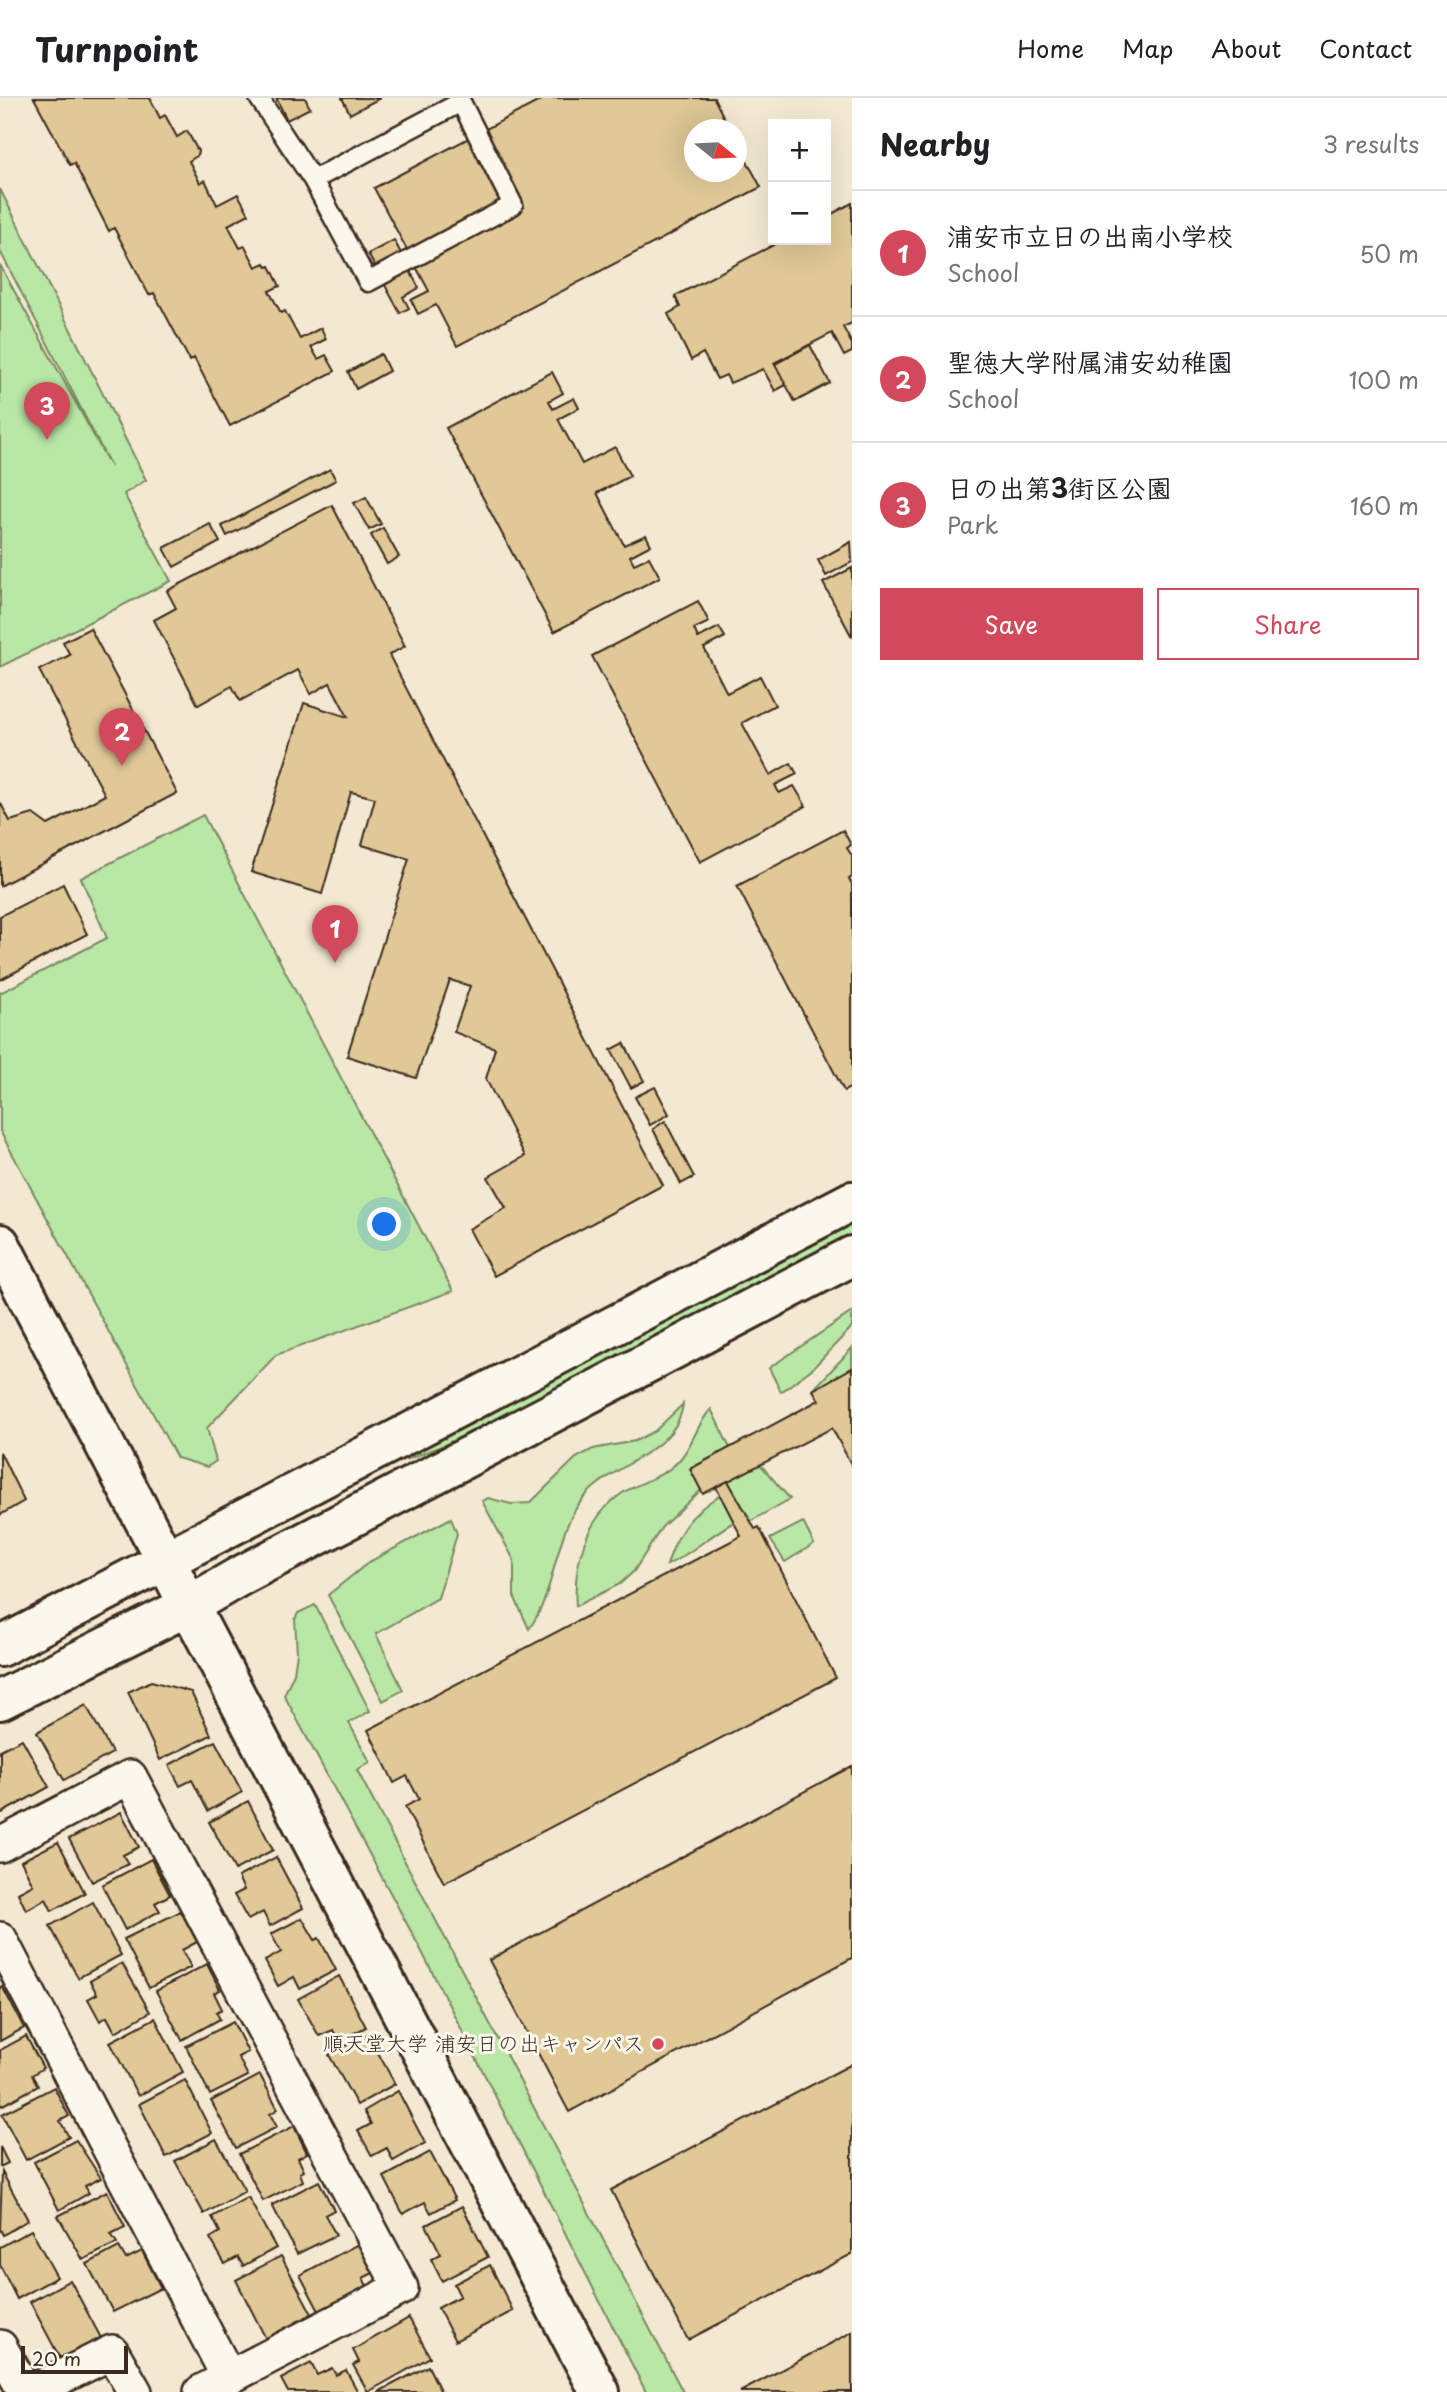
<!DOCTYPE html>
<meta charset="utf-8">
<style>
:root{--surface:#fff;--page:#f6f6f6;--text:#202124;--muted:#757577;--line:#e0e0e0;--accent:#d1495b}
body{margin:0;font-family:"Playpen Sans","Klee One",sans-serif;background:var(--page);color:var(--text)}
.controls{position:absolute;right:21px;top:21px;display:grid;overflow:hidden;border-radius:0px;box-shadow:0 7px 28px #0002}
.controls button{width:63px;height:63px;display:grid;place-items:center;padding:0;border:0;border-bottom:2px solid var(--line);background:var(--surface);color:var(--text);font:35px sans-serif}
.compass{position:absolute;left:684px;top:21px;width:63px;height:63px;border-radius:50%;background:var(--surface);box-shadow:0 7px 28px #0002;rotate:108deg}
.scale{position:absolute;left:21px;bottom:18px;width:107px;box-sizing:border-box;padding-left:7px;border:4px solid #3b2a1e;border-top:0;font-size:19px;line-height:24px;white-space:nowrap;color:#3b2a1e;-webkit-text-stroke:5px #fbf7ec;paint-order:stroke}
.you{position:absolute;left:385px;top:1127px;width:24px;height:24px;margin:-18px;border:5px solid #fff;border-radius:50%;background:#1a73e8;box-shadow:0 0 0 10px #1a73e833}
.badge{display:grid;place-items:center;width:46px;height:46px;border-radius:50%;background:var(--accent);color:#fff;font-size:23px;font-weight:700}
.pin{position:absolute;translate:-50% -58px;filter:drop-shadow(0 2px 4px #0008)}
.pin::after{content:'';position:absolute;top:37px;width:24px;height:21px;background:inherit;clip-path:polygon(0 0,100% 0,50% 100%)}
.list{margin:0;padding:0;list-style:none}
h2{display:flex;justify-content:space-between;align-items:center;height:91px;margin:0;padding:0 28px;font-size:30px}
h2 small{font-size:23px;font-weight:400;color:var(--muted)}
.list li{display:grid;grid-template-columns:46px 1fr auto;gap:21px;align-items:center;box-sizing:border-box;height:126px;padding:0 28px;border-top:2px solid var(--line)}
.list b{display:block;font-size:26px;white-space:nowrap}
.list p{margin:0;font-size:23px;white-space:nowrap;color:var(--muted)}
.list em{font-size:23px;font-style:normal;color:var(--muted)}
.actions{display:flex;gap:14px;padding:21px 28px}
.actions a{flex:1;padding:16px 0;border:2px solid var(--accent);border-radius:0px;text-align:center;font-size:24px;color:var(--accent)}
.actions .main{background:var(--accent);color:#fff}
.map{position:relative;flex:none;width:852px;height:2294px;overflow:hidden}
header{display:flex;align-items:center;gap:42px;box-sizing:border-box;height:98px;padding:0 35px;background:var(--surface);border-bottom:2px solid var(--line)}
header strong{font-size:33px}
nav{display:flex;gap:38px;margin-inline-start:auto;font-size:24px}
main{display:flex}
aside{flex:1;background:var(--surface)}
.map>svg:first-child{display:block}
.green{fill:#b9e7a5;stroke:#7a8862;stroke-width:2}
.building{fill:#e0c897;stroke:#3b2a1e;stroke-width:2}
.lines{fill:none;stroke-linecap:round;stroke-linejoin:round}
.lane-casing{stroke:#3b2a1e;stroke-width:23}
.street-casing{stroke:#3b2a1e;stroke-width:38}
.secondary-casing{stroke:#3b2a1e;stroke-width:44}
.lane{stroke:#fbf7ec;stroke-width:18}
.street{stroke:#fbf7ec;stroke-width:33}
.secondary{stroke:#fbf7ec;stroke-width:38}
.poi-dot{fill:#d1495b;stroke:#fbf7ec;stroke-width:2.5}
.labels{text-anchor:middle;stroke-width:6;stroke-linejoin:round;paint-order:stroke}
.poi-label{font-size:21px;fill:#3b2a1e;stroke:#fbf7ec;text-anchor:end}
</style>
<header>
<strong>Turnpoint</strong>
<nav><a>Home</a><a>Map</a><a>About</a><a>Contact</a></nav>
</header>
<main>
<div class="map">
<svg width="852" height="2294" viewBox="0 0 852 2294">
<rect width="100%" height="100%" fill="#f3e9d2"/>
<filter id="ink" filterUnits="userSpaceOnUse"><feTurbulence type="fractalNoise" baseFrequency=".0143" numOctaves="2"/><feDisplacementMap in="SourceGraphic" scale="14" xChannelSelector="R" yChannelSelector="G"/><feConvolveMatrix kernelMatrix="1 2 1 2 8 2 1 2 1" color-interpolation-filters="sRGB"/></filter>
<g filter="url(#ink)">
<g class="green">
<polygon points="0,91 146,382 124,396 171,483 0,569 0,167 111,369 0,153"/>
<polygon points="203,717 453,1193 276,1257 207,1330 216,1363 207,1369 177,1360 0,1033 0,895 107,840 81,780"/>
<polygon points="852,1120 852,1143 520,1317 406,1362 404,1356"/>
<polygon points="852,1214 852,1229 813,1270 781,1294 769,1270"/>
<polygon points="852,1250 852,1270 813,1292"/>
<path d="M683,1306C677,1353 618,1364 588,1395C552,1432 559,1490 529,1531L514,1498V1462L482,1403L488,1400L511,1406L530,1405L576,1360L593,1351L635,1343L655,1333Z"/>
<path d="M711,1311L730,1350L690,1371L701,1392L662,1429L634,1473L620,1486L576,1508C573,1465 586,1419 624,1394C639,1385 659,1380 672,1369C692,1353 695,1328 711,1311Z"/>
<polygon points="760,1366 790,1401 751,1423 728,1383"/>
<path d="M720,1397L734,1424C710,1437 691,1456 667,1467C677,1434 691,1415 720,1397Z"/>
<polygon points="451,1420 457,1436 438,1500 376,1536 403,1592 383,1603 328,1497 369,1464"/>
<polygon points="803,1424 814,1446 785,1464 770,1441"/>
<polygon points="315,1507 370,1613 349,1625 370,1664 357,1672 683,2294 646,2294 421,1852 284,1597 294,1575 297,1555 295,1521 298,1515"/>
</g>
<g class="building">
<polygon points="34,0 150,0 160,20 165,17 177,39 187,33 198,53 197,58 189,63 200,85 205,82 217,107 238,96 249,116 228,127 240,150 245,148 256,169 265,165 267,169 270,168 280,188 269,193 281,215 285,213 300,241 321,230 326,241 311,249 318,261 326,257 335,273 230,328 194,260 190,263 154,195 149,197 114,130 109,133 74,65 70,67"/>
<polygon points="276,0 305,0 310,10 287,22"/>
<polygon points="342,0 380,0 350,16"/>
<polygon points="545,0 714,0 730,32 694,32 694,74 736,74 736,43 761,89 457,248 436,207 418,216 411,202 429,193 374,90"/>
<polygon points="852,105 852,225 843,229 852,246 852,254 844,258 832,235 774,265 786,287 775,293 763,271 730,285 726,277 717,281 703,255 691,262 668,216 680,209 675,198 783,142 826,142 826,119"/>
<polygon points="394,142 419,190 403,199 409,210 400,215 368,156"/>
<polygon points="810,247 830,285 795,304 775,266"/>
<polygon points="381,256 389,273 356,291 348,274"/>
<polygon points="552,274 563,295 549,303 553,311 574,300 579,310 558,321 582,366 615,349 630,378 597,395 624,447 646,437 651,447 630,458 634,466 649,459 660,479 554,534 446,330"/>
<polygon points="330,371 336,382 227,438 222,428"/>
<polygon points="366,399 381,426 369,432 354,405"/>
<polygon points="332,407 405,548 389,557 663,1087 494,1178 469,1131 506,1110 488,1079 525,1058 486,981 495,950 454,934 470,888 450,882 416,980 347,958 409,761 362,747 375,700 351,694 322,796 251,774 304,605 348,619 330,585 311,596 298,572 240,603 232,588 198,607 154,522 176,510 167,493"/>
<polygon points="210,426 220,444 174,469 164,450"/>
<polygon points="383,430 399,459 387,466 371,437"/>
<polygon points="851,444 852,464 826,478 818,462"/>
<polygon points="852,470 852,539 823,485"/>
<polygon points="698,503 709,524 694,531 698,540 719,529 725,539 704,550 727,595 760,578 775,607 742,625 770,677 791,665 797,676 775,687 779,695 794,688 806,708 700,764 592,558"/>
<polygon points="90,530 177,695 0,788 0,704 10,723 33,716 48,727 105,697 39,572 70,557 63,544"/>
<polygon points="843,732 851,747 847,750 852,758 852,779 849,781 852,786 852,989 844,993 737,788"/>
<polygon points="63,786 87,836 0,882 0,818"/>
<polygon points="624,945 644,983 631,990 611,952"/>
<polygon points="655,989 669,1016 650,1027 635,999"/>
<polygon points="665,1023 694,1079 681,1086 653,1031"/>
<polygon points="852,1270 852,1368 832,1330 703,1396 690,1371 819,1302 813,1292"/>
<polygon points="0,1354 24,1403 0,1417"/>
<polygon points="728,1383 755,1431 759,1429 836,1580 444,1785 405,1709 419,1701 407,1678 394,1685 368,1632 741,1438 716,1389"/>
<polygon points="151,1583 191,1594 211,1637 160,1662 128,1594"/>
<polygon points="86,1607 112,1655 64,1682 37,1634"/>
<polygon points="22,1641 49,1689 0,1716 0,1652"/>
<polygon points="215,1643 242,1694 208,1713 192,1682 180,1688 169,1667"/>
<polygon points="852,1668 852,1860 569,2014 489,1862"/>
<polygon points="248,1703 273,1752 235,1772 209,1724"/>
<polygon points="121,1714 139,1749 123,1757 128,1766 92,1784 69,1741"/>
<polygon points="58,1744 85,1795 52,1813 46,1801 26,1812 18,1795 33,1787 21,1763"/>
<polygon points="276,1759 303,1810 270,1828 263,1814 248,1822 234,1797 244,1792 238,1779"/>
<polygon points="151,1761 170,1797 155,1805 160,1813 125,1832 102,1787"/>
<polygon points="93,1804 121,1857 78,1880 50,1828"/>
<polygon points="181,1813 197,1844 182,1852 191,1869 149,1890 124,1841"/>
<polygon points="302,1820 315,1842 319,1840 336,1872 300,1891 294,1879 278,1888 265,1863 281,1854 271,1836"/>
<polygon points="122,1865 150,1914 115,1934 107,1919 100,1923 88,1901 97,1896 90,1883"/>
<polygon points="207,1866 220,1892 214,1895 222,1911 216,1914 220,1921 182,1942 156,1893"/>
<polygon points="339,1878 366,1929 339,1943 333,1932 319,1938 298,1901"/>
<polygon points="2,1888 24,1930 0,1943 0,1889"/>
<polygon points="155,1920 183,1974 138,1998 110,1944"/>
<polygon points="233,1924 248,1954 238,1959 248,1978 210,1997 186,1948"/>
<polygon points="368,1936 395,1986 357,2007 329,1957"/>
<polygon points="26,1938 43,1970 32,1977 38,1988 1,2008 0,1952"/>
<polygon points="852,1966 852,2156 688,2242 611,2092"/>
<polygon points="260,1977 278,2011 270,2016 277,2029 236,2050 211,2003"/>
<polygon points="185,1982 212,2035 166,2059 139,2006"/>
<polygon points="54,1989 69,2018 60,2023 69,2039 26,2062 2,2016"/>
<polygon points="398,1993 425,2045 393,2063 387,2050 372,2058 358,2033 371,2026 364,2013"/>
<polygon points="294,2028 307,2055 298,2060 304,2073 300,2075 303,2083 263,2103 239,2056"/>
<polygon points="216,2041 245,2093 204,2116 175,2063"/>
<polygon points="76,2042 101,2080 85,2088 89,2095 59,2112 34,2064"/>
<polygon points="0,2049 8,2065 0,2069"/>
<polygon points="430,2054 455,2102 431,2115 425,2104 403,2116 384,2079"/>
<polygon points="2,2074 28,2122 3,2137 0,2131"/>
<polygon points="319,2083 334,2112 325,2117 336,2137 297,2156 272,2107"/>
<polygon points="107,2093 125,2129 111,2136 117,2145 83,2162 58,2118"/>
<polygon points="248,2099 276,2150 243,2168 238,2159 225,2166 210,2140 220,2134 212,2119"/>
<polygon points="462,2108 488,2159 442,2183 431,2161 441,2156 426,2127"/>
<polygon points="31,2132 57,2179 17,2201 0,2167 0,2149"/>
<polygon points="358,2146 373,2175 363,2180 368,2190 320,2215 300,2177"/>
<polygon points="119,2149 126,2161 142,2153 161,2190 113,2214 87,2166"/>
<polygon points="281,2158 312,2216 266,2241 236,2182"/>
<polygon points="490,2167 513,2213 455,2243 438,2210 460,2198 454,2186"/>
<polygon points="70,2182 101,2240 61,2262 30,2204"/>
<polygon points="409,2220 430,2259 368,2294 353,2267 359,2264 353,2252"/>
<polygon points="852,2234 852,2294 740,2294"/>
<polygon points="311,2265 317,2277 332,2270 336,2277 346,2272 358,2294 288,2294 281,2281"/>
<polygon points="428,2268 441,2294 378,2294"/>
</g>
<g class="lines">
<g class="lane-casing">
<polyline id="lane" points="259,0 313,82 368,184 513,107 461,4 313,82"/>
</g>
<g class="street-casing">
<g id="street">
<polyline points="0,1747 130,1679 401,2190 201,2294"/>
<polyline points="0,1841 229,2280"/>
<polyline points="0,2249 25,2294"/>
<polyline points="31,2294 112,2254 135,2294"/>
</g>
</g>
<g class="secondary-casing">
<g id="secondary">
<polyline points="0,1146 600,2294"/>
<polyline points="0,1549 852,1103"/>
<polyline points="0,1602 190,1507 240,1478 852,1158"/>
</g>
</g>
<use href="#lane" class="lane"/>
<use href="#street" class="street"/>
<use href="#secondary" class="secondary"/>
</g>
</g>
<circle class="poi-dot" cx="658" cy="1946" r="7"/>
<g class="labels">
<g class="poi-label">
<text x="644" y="1953">順天堂大学 浦安日の出キャンパス</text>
</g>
</g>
</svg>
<div class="controls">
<button>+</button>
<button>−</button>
</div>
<svg class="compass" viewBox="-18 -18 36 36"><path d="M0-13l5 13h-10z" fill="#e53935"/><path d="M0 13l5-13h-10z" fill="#757577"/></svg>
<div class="scale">20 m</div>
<div class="you"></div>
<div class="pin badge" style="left:335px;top:865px">1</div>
<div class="pin badge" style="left:122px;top:668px">2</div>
<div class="pin badge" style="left:47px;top:342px">3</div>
</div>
<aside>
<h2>Nearby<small>3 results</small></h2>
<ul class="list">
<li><span class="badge">1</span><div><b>浦安市立日の出南小学校</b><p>School</p></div><em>50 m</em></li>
<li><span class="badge">2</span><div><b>聖徳大学附属浦安幼稚園</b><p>School</p></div><em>100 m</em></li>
<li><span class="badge">3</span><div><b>日の出第3街区公園</b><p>Park</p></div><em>160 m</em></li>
</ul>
<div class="actions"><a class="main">Save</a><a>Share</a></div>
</aside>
</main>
